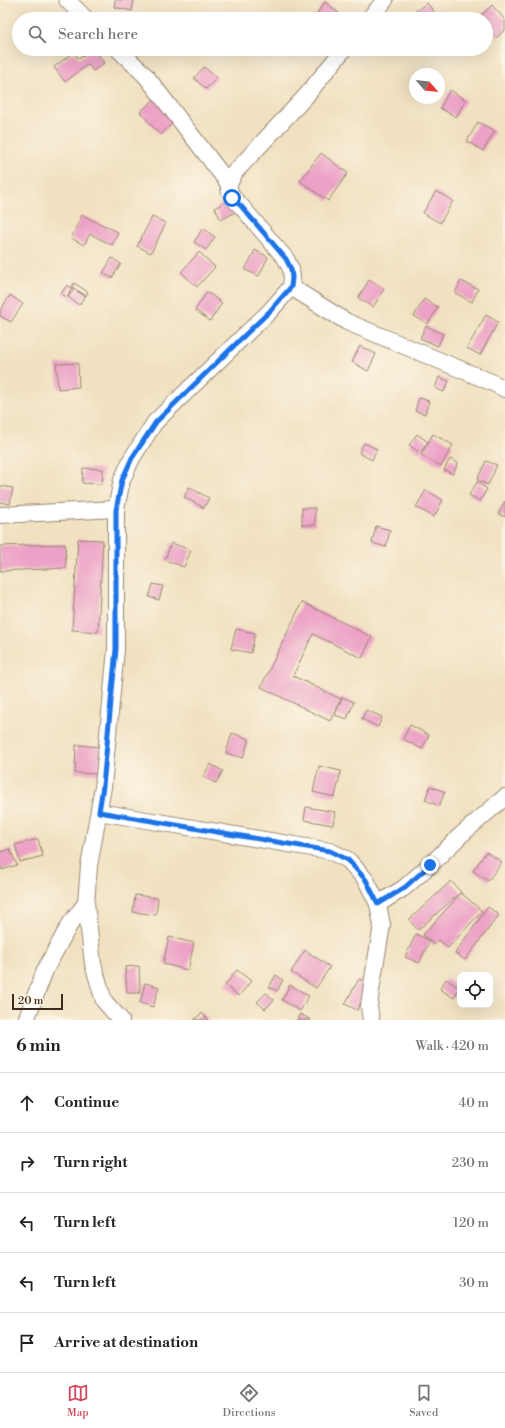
<!DOCTYPE html>
<meta charset="utf-8">
<style>
:root{--surface:#fff;--page:#f6f6f6;--text:#222;--muted:#767676;--line:#e0e0e0;--accent:#d1495b}
body{margin:0;font-family:"Libre Bodoni",serif;background:var(--page);color:var(--text)}
.controls{position:absolute;right:12px;bottom:12px;display:grid;overflow:hidden;border-radius:8px;box-shadow:0 4px 16px #0002}
.controls button{width:36px;height:36px;display:grid;place-items:center;padding:0;border:0;border-bottom:1px solid var(--line);background:var(--surface);color:var(--text);font:20px sans-serif}
.compass{position:absolute;left:409px;top:68px;width:36px;height:36px;border-radius:50%;background:var(--surface);box-shadow:0 4px 16px #0002;rotate:118deg}
.scale{position:absolute;left:12px;bottom:10px;width:51px;box-sizing:border-box;padding-left:4px;border:2px solid #3b2a1e;border-top:0;font-size:11px;line-height:14px;white-space:nowrap;color:#3b2a1e;-webkit-text-stroke:3px #fcf5e5;paint-order:stroke}
.stop{position:absolute;width:12px;height:12px;margin:-9px;border:3px solid #1a73e8;border-radius:50%;background:#fff}
.stop.end{background:#1a73e8;border-color:#fff;box-shadow:0 1px 4px #0008}
.list{margin:0;padding:0;list-style:none}
h2{display:flex;justify-content:space-between;align-items:center;height:52px;margin:0;padding:0 16px;font-size:17px}
h2 small{font-size:13px;font-weight:400;color:var(--muted)}
.list li{display:grid;grid-template-columns:26px 1fr auto;gap:12px;align-items:center;box-sizing:border-box;height:60px;padding:0 16px;border-top:1px solid var(--line)}
.list b{display:block;font-size:15px;white-space:nowrap}
.list em{font-size:13px;font-style:normal;color:var(--muted)}
.icon{flex:none;width:22px;height:22px;fill:none;stroke:currentColor;stroke-width:2;stroke-linecap:round;stroke-linejoin:round}
.map{position:relative;flex:none;width:505px;height:1020px;overflow:hidden}
.search{position:absolute;background:var(--surface);box-shadow:0 4px 16px #0002;left:12px;right:12px;top:12px;height:44px;display:flex;align-items:center;gap:10px;box-sizing:border-box;padding:0 14px;border-radius:22px;color:var(--muted);font-size:15px}
.sheet{height:352px;background:var(--surface)}
nav{display:flex;justify-content:space-around;align-items:center;box-sizing:border-box;height:56px;border-top:1px solid var(--line);background:var(--surface);font-size:11px;color:var(--muted)}
nav a{display:grid;justify-items:center;gap:2px}
nav .on{color:var(--accent)}
.map>svg:first-child{display:block}
.building{fill:#eca1c6}
.lines{fill:none;stroke-linecap:round;stroke-linejoin:round}
.street-casing{stroke:#968670;stroke-width:18}
.street{stroke:#fff;stroke-width:16}
.route{stroke:#1a73e8;stroke-width:5}
</style>
<div class="map">
<svg width="505" height="1020" viewBox="0 0 505 1020">
<rect width="100%" height="100%" fill="#fcf5e5"/>
<filter id="ink" filterUnits="userSpaceOnUse"><feTurbulence type="fractalNoise" baseFrequency=".025" numOctaves="2"/><feDisplacementMap in="SourceGraphic" scale="8" xChannelSelector="R" yChannelSelector="G"/><feConvolveMatrix kernelMatrix="1 2 1 2 8 2 1 2 1" color-interpolation-filters="sRGB"/></filter>
<filter id="wash" filterUnits="userSpaceOnUse"><feTurbulence type="fractalNoise" baseFrequency=".012" numOctaves="4" result="noise"/><feDisplacementMap in="SourceGraphic" scale="16" xChannelSelector="R" yChannelSelector="G"/><feGaussianBlur stdDeviation="0.9" result="paint"/><feColorMatrix in="noise" values="0 0 0 0 0 0 0 0 0 0 0 0 0 0 0 0 0 1.4 0 .05"/><feComposite in="paint" operator="in"/></filter>
<g filter="url(#wash)">
<rect width="100%" height="100%" fill="#f1e1c1"/>
<g id="blocks">
<g class="building">
<polygon points="115,0 134,0 132,11 114,7"/>
<polygon points="325,2 341,15 338,19 319,19 315,16"/>
<polygon points="427,3 438,17 435,19 413,19 410,15"/>
<polygon points="492,5 505,20 505,30 496,38 486,27 486,19 478,18"/>
<polygon points="93,49 94,49 104,63 93,71 88,64 65,82 54,67 74,52 79,59"/>
<polygon points="204,67 217,78 206,89 194,78"/>
<polygon points="450,90 466,100 456,117 440,108"/>
<polygon points="158,96 178,118 160,135 140,112"/>
<polygon points="478,122 495,131 483,151 467,141"/>
<polygon points="321,153 348,173 328,201 300,181"/>
<polygon points="436,191 453,201 440,223 423,213"/>
<polygon points="230,199 237,211 221,220 215,208"/>
<polygon points="82,215 118,232 112,245 90,234 84,245 71,238"/>
<polygon points="152,217 166,223 151,253 137,246"/>
<polygon points="203,228 215,237 206,250 194,242"/>
<polygon points="255,250 268,257 259,276 245,270"/>
<polygon points="199,252 215,267 197,287 181,272"/>
<polygon points="112,258 121,264 112,278 103,273"/>
<polygon points="369,280 384,289 373,307 358,298"/>
<polygon points="461,281 478,289 472,302 455,293"/>
<polygon points="74,283 88,292 86,296 72,287"/>
<polygon points="67,285 72,288 67,297 61,294"/>
<polygon points="74,289 85,296 79,305 68,297"/>
<polygon points="207,292 222,303 210,321 195,310"/>
<polygon points="10,295 23,304 11,322 0,316 0,311"/>
<polygon points="424,299 438,307 428,324 414,316"/>
<polygon points="486,315 498,322 480,355 467,348"/>
<polygon points="426,326 443,334 438,346 420,338"/>
<polygon points="360,346 376,354 368,371 352,362"/>
<polygon points="78,363 79,387 58,389 56,364"/>
<polygon points="439,377 449,381 444,392 435,388"/>
<polygon points="419,398 429,401 425,414 415,411"/>
<polygon points="417,434 428,442 420,453 409,445"/>
<polygon points="433,434 453,445 441,466 421,455"/>
<polygon points="364,443 377,449 372,460 359,453"/>
<polygon points="450,459 458,463 453,474 444,470"/>
<polygon points="486,461 497,465 488,485 477,480"/>
<polygon points="83,468 103,469 102,484 82,483"/>
<polygon points="477,482 487,489 480,501 469,495"/>
<polygon points="0,486 13,488 10,504 0,502"/>
<polygon points="189,487 209,498 204,508 184,497"/>
<polygon points="426,490 443,500 434,517 416,507"/>
<polygon points="505,501 505,517 498,514"/>
<rect x="302" y="508" width="13" height="17"/>
<polygon points="376,526 390,530 386,547 372,543"/>
<polygon points="78,539 103,540 98,632 72,630"/>
<polygon points="171,543 191,550 184,567 165,560"/>
<polygon points="65,544 66,568 0,571 0,546"/>
<polygon points="153,584 163,586 159,600 149,597"/>
<polygon points="302,602 372,637 362,658 313,634 293,676 341,699 330,721 261,687"/>
<polygon points="236,629 255,633 251,653 231,649"/>
<polygon points="342,697 354,702 347,719 335,715"/>
<polygon points="366,710 382,717 378,727 362,719"/>
<polygon points="410,725 429,735 422,749 403,739"/>
<polygon points="232,733 249,739 243,758 226,753"/>
<polygon points="76,745 101,747 100,774 75,773"/>
<polygon points="210,764 223,771 216,783 203,777"/>
<polygon points="319,766 341,771 335,797 313,792"/>
<polygon points="430,786 445,792 439,806 425,800"/>
<polygon points="306,807 335,812 333,825 304,820"/>
<polygon points="38,839 43,856 20,862 15,845"/>
<polygon points="10,849 17,865 2,870 0,864 0,852"/>
<polygon points="486,852 502,862 488,881 473,871"/>
<polygon points="451,881 461,892 418,930 409,920"/>
<polygon points="461,893 482,911 448,948 439,940 434,945 423,935"/>
<polygon points="135,895 158,898 156,915 133,912"/>
<polygon points="488,907 499,915 465,960 455,953"/>
<polygon points="416,934 430,941 419,963 405,957"/>
<polygon points="169,937 194,943 188,970 163,964"/>
<polygon points="305,950 330,967 316,988 291,972"/>
<polygon points="139,966 140,993 127,993 125,967"/>
<polygon points="237,970 251,981 239,996 225,985"/>
<polygon points="276,975 283,980 277,991 269,987"/>
<polygon points="359,979 371,985 357,1010 345,1004"/>
<polygon points="446,979 459,988 454,998 440,989"/>
<polygon points="145,983 159,987 153,1007 140,1003"/>
<polygon points="290,985 309,996 300,1011 282,1000"/>
<polygon points="266,993 274,1000 265,1009 257,1002"/>
<polygon points="202,1013 209,1020 194,1020"/>
<polygon points="300,1014 311,1020 297,1020"/>
</g>
</g>
</g>
<g filter="url(#ink)">
<use href="#blocks" fill-opacity="0" stroke="#968670" stroke-width="1"/>
<g class="lines">
<g class="street-casing">
<g id="street">
<polyline points="67,0 86,19"/>
<polyline points="369,19 385,0"/>
<polyline points="118,49 146,76 229,184"/>
<polyline points="291,287 347,322 491,382 505,389"/>
<polyline points="0,515 116,509"/>
<polyline points="99,812 330,851 348,860 366,880 378,904 382,925 372,984 369,1006 371,1020"/>
<polyline points="378,904 404,888 430,865 461,835 505,797"/>
<polyline points="26,1020 46,968 70,924 86,903"/>
<polyline points="121,1020 104,1001 93,964 86,903 89,866 103,787 116,649 116,509 122,480 132,458 155,422 247,333 270,311 291,287 292,278 291,269 286,259 241,206 233,198 229,190 229,184 235,172 306,96 344,49"/>
</g>
</g>
<use href="#street" class="street"/>
</g>
</g>
<g class="lines" filter="url(#ink)">
<polyline class="route" points="232,198 241,206 286,259 291,269 292,278 291,287 270,311 247,333 156,422 132,458 122,480 116,510 116,649 103,786 99,812 330,851 348,860 366,880 378,904 404,888 430,865"/>
</g>
</svg>
<div class="controls">
<button><svg class="icon" aria-label="locate" viewBox="0 0 24 24"><circle cx="12" cy="12" r="6"/><path d="M12 2v4M12 18v4M2 12h4M18 12h4"/></svg></button>
</div>
<svg class="compass" viewBox="-18 -18 36 36"><path d="M0-13l5 13h-10z" fill="#e53935"/><path d="M0 13l5-13h-10z" fill="#767676"/></svg>
<div class="scale">20 m</div>
<div class="stop" style="left:232px;top:198px"></div>
<div class="stop end" style="left:430px;top:865px"></div>
<div class="search"><svg class="icon" aria-label="search" viewBox="0 0 24 24"><circle cx="10" cy="10" r="6"/><path d="M15 15l6 6"/></svg>Search here</div>
</div>
<section class="sheet">
<h2>6 min<small>Walk · 420 m</small></h2>
<ul class="list">
<li><svg class="icon" aria-label="ahead" viewBox="0 0 24 24"><path d="M12 20V5M6 11l6-6 6 6"/></svg><div><b>Continue</b></div><em>40 m</em></li>
<li><svg class="icon" aria-label="right" viewBox="0 0 24 24"><path d="M7 20v-9h11M14 6l5 5-5 5"/></svg><div><b>Turn right</b></div><em>230 m</em></li>
<li><svg class="icon" aria-label="left" viewBox="0 0 24 24"><path d="M17 20v-9H6M10 6l-5 5 5 5"/></svg><div><b>Turn left</b></div><em>120 m</em></li>
<li><svg class="icon" aria-label="left" viewBox="0 0 24 24"><path d="M17 20v-9H6M10 6l-5 5 5 5"/></svg><div><b>Turn left</b></div><em>30 m</em></li>
<li><svg class="icon" aria-label="arrive" viewBox="0 0 24 24"><path d="M6 21V4h12l-3 4 3 4H6"/></svg><div><b>Arrive at destination</b></div></li>
</ul>
</section>
<nav>
<a class="on"><svg class="icon" aria-label="map" viewBox="0 0 24 24"><path d="M3 6l6-2 6 2 6-2v14l-6 2-6-2-6 2zM9 4v14M15 6v14"/></svg>Map</a>
<a><svg class="icon" aria-label="directions" viewBox="0 0 24 24"><path d="M12 3l9 9-9 9-9-9zM9 14v-3h6M13 9l2 2-2 2"/></svg>Directions</a>
<a><svg class="icon" aria-label="saved" viewBox="0 0 24 24"><path d="M7 4h10v16l-5-4-5 4z"/></svg>Saved</a>
</nav>
